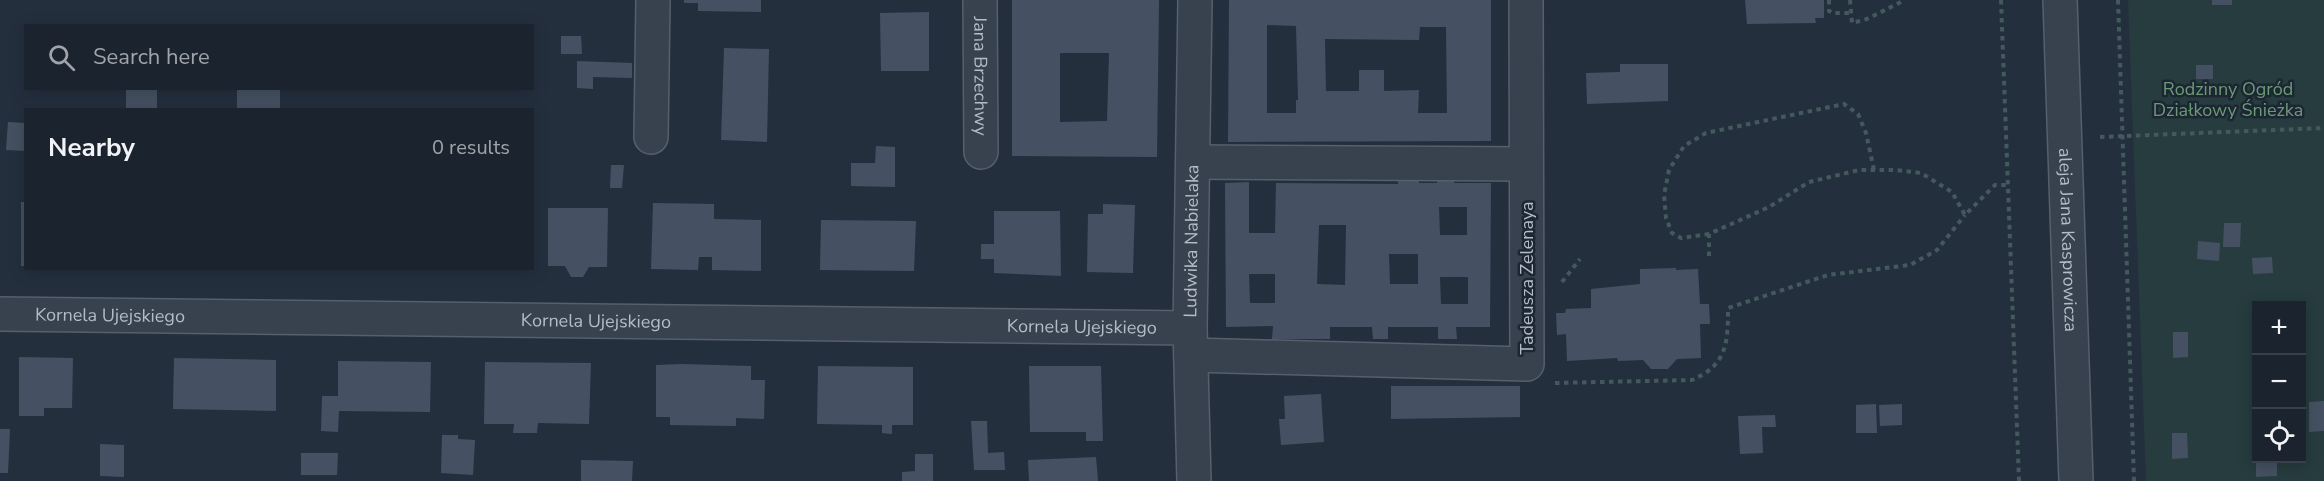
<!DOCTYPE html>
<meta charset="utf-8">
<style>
:root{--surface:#1b232e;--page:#242b36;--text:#f1f3f6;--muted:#a0a4aa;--line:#39404a}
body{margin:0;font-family:"Nunito Sans",sans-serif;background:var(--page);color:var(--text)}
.controls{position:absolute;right:18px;bottom:18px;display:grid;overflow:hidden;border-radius:0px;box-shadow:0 3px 15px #0003}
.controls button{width:54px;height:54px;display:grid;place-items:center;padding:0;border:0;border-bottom:2px solid var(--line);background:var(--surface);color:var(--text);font:30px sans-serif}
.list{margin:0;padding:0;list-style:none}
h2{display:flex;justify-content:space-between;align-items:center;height:78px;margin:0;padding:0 24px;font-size:26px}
h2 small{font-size:20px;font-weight:400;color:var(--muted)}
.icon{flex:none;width:33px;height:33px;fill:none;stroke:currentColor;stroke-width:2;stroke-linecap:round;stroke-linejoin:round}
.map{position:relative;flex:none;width:2324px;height:481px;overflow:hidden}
.search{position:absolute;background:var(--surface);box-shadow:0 3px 15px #0003;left:24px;top:24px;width:510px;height:66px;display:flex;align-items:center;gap:15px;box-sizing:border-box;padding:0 21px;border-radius:0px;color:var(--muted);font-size:22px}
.panel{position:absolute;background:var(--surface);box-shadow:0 3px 15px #0003;left:24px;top:108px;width:510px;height:162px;border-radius:0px}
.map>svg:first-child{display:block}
.green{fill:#263c3f;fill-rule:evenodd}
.building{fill:#455162;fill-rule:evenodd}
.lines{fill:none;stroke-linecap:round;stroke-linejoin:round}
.minor-casing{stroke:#565f6c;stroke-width:36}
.tertiary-casing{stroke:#565f6c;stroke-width:36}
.path{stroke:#44595c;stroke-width:4;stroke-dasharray:4.5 4.5;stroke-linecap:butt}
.minor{stroke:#38414e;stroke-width:33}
.tertiary{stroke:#38414e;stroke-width:33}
.labels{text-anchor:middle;stroke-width:5;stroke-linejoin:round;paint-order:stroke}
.street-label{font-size:18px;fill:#b4bcc9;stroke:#1d2633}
.park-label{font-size:18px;fill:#6b9a76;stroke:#1d2633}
</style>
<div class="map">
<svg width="2324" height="481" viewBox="0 0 2324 481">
<rect width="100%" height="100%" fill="#242f3e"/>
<path class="green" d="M2128,0H2324V481H2146ZM2256,306H2302V458H2256Z"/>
<g class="building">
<polygon points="684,0 761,0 761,12 698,11 698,3 684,3"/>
<path d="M1012,0H1159L1157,157L1012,156ZM1060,53H1109L1107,121L1060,122Z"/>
<path d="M1229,0H1491V141L1228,142ZM1267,25L1296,26L1298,100H1296V113H1267ZM1420,27H1446L1447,113H1418L1419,90L1384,91V70H1359V91H1326L1325,39L1419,40Z"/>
<polygon points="1745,0 1824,0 1824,18 1815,18 1816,23 1747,24"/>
<rect x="2212" y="0" width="20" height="5"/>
<polygon points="929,12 929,71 881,71 880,13"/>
<polygon points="561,36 581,36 582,54 561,54"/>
<polygon points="724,48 769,49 767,142 721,140"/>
<polygon points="577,61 632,63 632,78 593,77 593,89 577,88"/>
<polygon points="1620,64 1668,64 1668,101 1587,104 1586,73 1620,72"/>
<rect x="2196" y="65" width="17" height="14"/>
<rect x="126" y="88" width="31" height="22"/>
<rect x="237" y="88" width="43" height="22"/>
<polygon points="8,122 26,123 26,151 6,150"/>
<polygon points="876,146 895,147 895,187 851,186 851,163 875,163"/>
<polygon points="611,165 624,165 622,188 610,188"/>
<path d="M1419,171V183H1437V173H1455L1454,183H1491L1490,327H1456L1457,339H1438V327H1388V339H1373L1372,327H1330V339H1272L1273,326L1226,327L1225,183L1249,182V233H1275L1276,183L1398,184V172ZM1439,207H1467V235H1440ZM1319,225H1346L1345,285L1317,284ZM1389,254H1418V284H1390ZM1249,274H1275V303H1250ZM1440,277H1468V304H1441Z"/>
<rect x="21" y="202" width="5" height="64"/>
<polygon points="653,203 714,204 714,219 761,220 761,271 712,270 712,257 699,257 698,270 651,269"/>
<polygon points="1103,204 1135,205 1133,273 1087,272 1088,214 1103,214"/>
<polygon points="548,208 608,208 607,267 589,267 583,277 571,277 565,266 548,266"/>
<polygon points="994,211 1060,211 1061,276 994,273 994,259 981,259 981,244 994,244"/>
<polygon points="821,220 916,221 914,271 820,270"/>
<polygon points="2224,223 2241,223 2240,247 2223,247"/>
<polygon points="2198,241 2220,243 2219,261 2197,259"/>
<polygon points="2272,257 2273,273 2253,274 2252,258"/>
<polygon points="1676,268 1676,270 1698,269 1700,304 1709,304 1710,324 1700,324 1701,358 1677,359 1668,369 1651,369 1643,360 1618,361 1617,358 1567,361 1566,334 1557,335 1556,313 1565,313 1566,309 1591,308 1591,289 1640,284 1640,269"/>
<polygon points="2173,332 2188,332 2188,357 2173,358"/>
<polygon points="19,357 73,358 72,408 44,408 44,416 19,416"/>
<polygon points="174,358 276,360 276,411 173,409"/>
<polygon points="338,361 431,362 430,412 339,411 338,432 321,431 322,396 338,396"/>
<polygon points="485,362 591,363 589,424 538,423 537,433 513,433 514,424 484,424"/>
<polygon points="681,364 751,366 751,380 765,380 764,419 736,418 736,426 670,425 670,417 656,417 656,365"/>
<polygon points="818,366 913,367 913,425 892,425 892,434 882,433 882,425 817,424"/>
<polygon points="1029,366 1101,366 1103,441 1086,441 1086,432 1030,432"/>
<polygon points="1391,386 1520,386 1520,417 1391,419"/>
<polygon points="1321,394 1324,442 1281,445 1279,419 1285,419 1284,396"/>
<polygon points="2324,401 2324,431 2309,432 2309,402"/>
<polygon points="1876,404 1877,433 1856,433 1856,405"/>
<polygon points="1902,404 1902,425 1880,426 1879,405"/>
<polygon points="1775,415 1776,427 1762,427 1763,453 1740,454 1738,416"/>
<polygon points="971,421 987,421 988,453 1004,452 1005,470 974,470"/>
<polygon points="0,429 10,429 8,473 0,473"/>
<polygon points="2172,433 2187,433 2188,458 2172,459"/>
<polygon points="442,435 458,435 458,439 475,440 473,475 441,473"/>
<polygon points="100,444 124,445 124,477 100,476"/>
<polygon points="301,453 338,453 337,475 301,475"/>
<polygon points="915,454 933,454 933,481 902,481 902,472 915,471"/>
<polygon points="1096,457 1098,481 1029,481 1028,460"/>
<polygon points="2270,459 2277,459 2277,476 2256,477 2256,463 2270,462"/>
<polygon points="581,460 633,461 632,481 581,481"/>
</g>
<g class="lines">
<g class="minor-casing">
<g id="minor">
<path id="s1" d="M980,0L981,152"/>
<polyline points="651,137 653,0"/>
<polyline points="1193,162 1526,164"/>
<path id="s2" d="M0,314L1190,328"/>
<polyline points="1191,355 1527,364 1526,0"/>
<path id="s3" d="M1194,481L1190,328L1195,0"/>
</g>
</g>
<g class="tertiary-casing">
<g id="tertiary">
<path id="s4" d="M2060,0L2076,481"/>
</g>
</g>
<g class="path">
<polyline points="1829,0 1829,11 1832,13 1851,13"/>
<polyline points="1850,0 1852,23 1867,19 1905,0"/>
<polyline points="2001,0 2019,481"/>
<polyline points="2118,0 2134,481"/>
<polyline points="2100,137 2324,128"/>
<polyline points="1709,234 1681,238 1672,233 1666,218 1664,195 1669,170 1684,146 1706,133 1844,104 1858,114 1866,133 1874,170"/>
<polyline points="1709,256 1709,234 1769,207 1809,182 1859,170 1896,170 1921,173 1952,192 1965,215 1995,185 2008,185"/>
<polyline points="1562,282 1580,259"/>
<path d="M1555,383L1692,380C1727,365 1728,343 1728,308L1828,275L1910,265L1937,250L1965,215"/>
</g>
<use href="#minor" class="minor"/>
<use href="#tertiary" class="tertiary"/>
</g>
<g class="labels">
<g class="street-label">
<text dy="6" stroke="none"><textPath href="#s1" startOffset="76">Jana Brzechwy</textPath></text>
<text dy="6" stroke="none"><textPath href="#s4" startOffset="240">aleja Jana Kasprowicza</textPath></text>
<text dy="6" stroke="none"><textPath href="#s3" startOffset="240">Ludwika Nabielaka</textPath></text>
<text transform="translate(1527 278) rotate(-90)" y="6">Tadeusza Zelenaya</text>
<text dy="6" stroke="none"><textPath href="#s2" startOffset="110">Kornela Ujejskiego</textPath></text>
<text dy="6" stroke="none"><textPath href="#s2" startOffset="596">Kornela Ujejskiego</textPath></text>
<text dy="6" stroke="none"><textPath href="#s2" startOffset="1082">Kornela Ujejskiego</textPath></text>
</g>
<g class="park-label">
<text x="2228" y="95">Rodzinny Ogród<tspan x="2228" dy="21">Działkowy Śnieżka</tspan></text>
</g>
</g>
</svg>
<div class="controls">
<button>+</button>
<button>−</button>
<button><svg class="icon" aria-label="locate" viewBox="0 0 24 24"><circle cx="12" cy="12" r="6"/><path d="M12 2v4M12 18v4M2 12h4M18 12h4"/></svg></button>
</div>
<div class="search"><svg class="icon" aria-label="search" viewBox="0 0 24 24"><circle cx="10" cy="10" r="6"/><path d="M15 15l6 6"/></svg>Search here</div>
<section class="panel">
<h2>Nearby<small>0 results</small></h2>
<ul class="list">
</ul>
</section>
</div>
